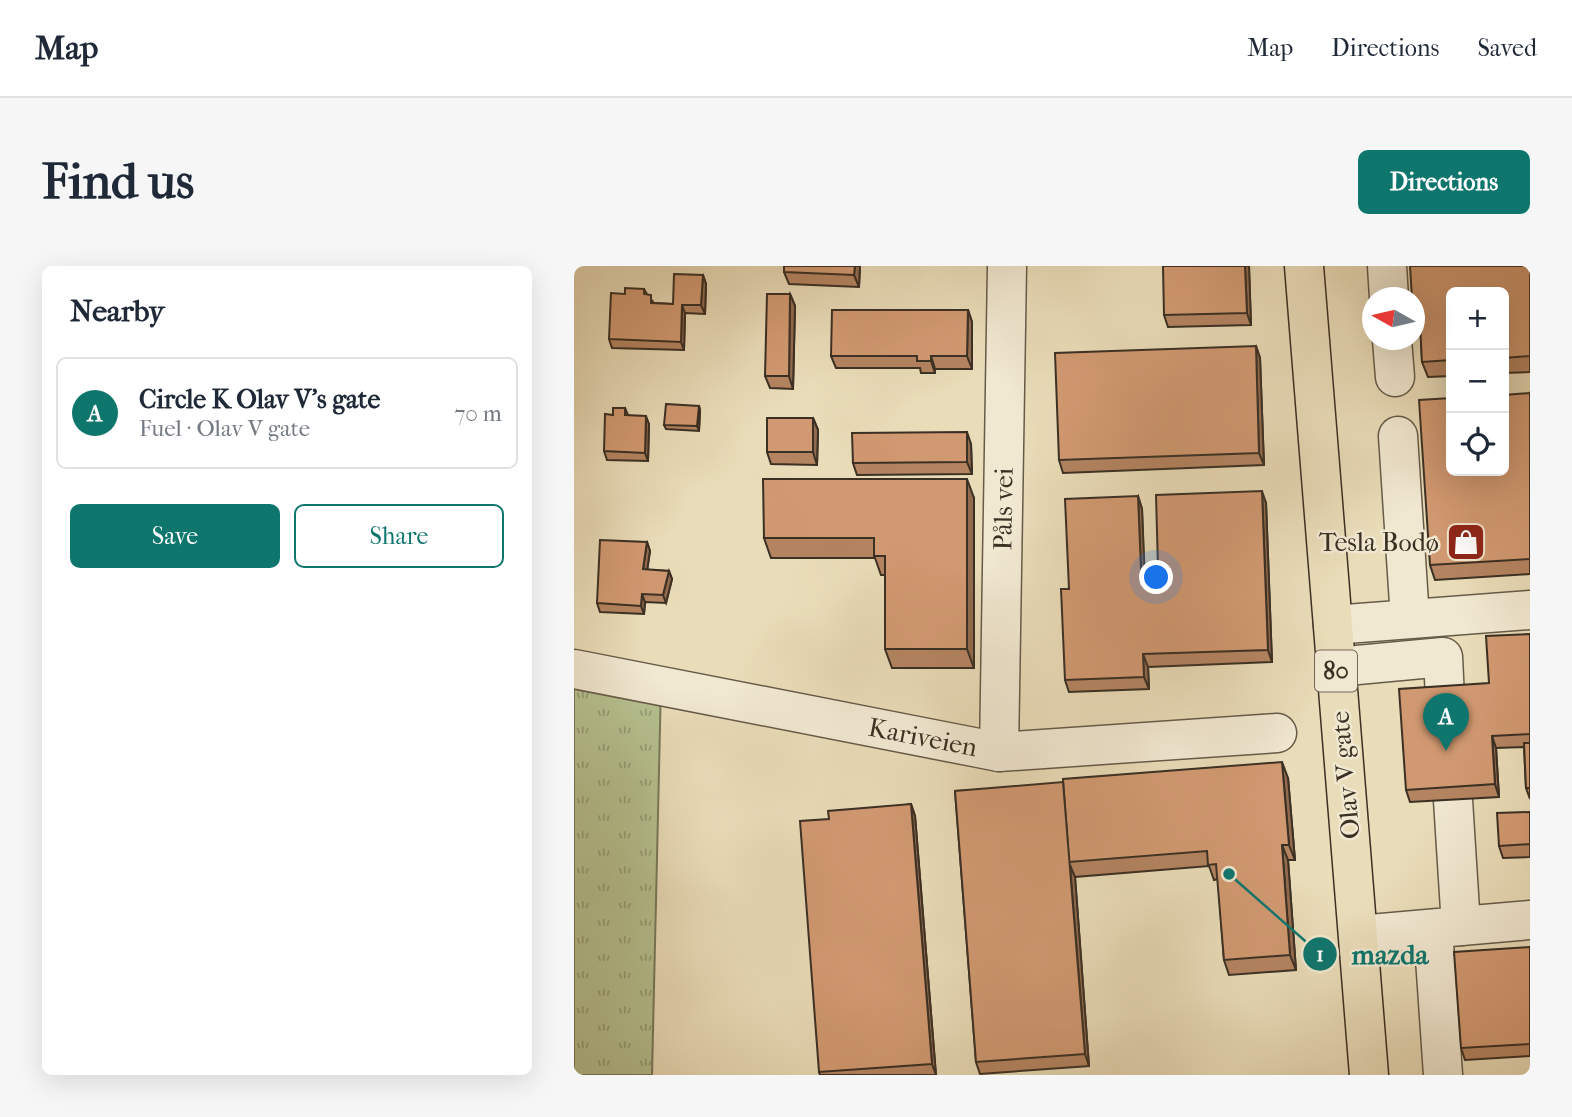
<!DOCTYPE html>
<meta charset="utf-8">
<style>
:root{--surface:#fff;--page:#f6f6f7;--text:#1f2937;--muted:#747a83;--line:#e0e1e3;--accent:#0f766e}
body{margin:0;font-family:"IM FELL French Canon",serif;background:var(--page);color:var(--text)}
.controls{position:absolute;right:21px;top:21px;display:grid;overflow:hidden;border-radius:10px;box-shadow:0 7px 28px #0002}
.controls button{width:63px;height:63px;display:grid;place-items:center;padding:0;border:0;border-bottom:2px solid var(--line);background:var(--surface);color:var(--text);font:35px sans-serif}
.compass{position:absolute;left:788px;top:21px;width:63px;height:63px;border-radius:50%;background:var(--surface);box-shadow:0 7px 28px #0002;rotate:278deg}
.you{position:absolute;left:583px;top:312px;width:24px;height:24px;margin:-18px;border:5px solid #fff;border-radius:50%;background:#1a73e8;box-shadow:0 0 0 10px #1a73e833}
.badge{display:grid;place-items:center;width:46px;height:46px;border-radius:50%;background:var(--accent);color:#fff;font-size:23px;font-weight:700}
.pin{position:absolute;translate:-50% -58px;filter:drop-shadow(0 2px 4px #0008)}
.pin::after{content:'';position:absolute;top:37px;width:24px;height:21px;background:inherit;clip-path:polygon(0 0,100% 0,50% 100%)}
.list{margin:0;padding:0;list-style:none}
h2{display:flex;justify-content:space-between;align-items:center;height:91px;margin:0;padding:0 28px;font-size:30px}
h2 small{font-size:23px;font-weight:400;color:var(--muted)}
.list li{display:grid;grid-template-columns:46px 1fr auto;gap:21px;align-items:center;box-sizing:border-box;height:112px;margin:0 14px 14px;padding:0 14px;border:2px solid var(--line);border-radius:10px}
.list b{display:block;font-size:26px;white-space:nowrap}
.list p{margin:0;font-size:23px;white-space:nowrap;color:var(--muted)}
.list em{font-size:23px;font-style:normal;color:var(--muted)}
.actions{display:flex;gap:14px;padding:21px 28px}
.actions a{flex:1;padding:16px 0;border:2px solid var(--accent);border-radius:10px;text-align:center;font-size:24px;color:var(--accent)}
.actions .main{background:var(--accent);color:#fff}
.icon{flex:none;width:38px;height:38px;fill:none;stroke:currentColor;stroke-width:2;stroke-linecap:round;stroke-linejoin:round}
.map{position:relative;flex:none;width:956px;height:809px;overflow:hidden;border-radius:10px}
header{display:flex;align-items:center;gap:42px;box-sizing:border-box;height:98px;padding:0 35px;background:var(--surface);border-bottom:2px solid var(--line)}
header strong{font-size:33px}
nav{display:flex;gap:38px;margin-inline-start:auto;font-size:24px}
.intro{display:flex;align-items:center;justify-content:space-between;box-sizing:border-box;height:168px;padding:0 42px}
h1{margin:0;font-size:49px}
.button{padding:18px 32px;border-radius:10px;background:var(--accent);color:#fff;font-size:24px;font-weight:700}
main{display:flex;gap:42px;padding:0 42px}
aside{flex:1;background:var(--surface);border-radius:10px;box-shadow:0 7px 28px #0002}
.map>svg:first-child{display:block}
.grass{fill:url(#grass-tufts);stroke:#78785a;stroke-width:2}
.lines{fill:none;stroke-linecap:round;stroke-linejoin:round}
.minor-casing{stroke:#665b49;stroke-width:41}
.highway-casing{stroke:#3b3024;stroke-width:41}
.minor{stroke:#f1e8d1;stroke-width:38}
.highway{stroke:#e9dcb8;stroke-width:38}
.wall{fill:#b48461;stroke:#3b3024;stroke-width:2}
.shaded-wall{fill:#926b4f;stroke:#3b3024;stroke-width:2}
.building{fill:#d19971;stroke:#3b3024;stroke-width:2}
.labels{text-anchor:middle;stroke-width:5;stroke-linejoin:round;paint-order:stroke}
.shield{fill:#f1e8d1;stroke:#726758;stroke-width:2}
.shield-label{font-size:24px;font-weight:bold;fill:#3b3024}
.street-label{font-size:26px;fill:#3b3024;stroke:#f1e8d1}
.poi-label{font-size:26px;fill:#3b3024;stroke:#f1e8d1;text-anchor:end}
.leader{fill:none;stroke:#0f766e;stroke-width:2.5}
.callout-dot{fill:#0f766e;stroke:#f1e8d1;stroke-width:2.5}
.mark-label{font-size:21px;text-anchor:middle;font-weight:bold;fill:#fff}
.callout-label{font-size:28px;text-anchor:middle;font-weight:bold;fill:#0f766e;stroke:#f1e8d1;stroke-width:5;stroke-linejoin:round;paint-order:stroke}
</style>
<header>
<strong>Map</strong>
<nav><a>Map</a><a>Directions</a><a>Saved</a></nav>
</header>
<div class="intro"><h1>Find us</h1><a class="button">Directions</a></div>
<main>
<aside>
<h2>Nearby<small></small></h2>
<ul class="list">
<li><span class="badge">A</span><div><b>Circle K Olav V's gate</b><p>Fuel · Olav V gate</p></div><em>70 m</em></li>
</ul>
<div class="actions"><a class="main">Save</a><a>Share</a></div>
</aside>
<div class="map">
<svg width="956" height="809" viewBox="0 0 956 809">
<defs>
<pattern id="grass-tufts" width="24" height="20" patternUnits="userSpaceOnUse" patternTransform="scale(1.75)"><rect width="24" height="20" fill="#b6c08f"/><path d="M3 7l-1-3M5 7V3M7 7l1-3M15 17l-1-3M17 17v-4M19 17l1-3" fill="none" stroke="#959c75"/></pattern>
</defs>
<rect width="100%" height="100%" fill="#e9dcb8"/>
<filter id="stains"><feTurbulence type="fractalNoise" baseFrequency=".00286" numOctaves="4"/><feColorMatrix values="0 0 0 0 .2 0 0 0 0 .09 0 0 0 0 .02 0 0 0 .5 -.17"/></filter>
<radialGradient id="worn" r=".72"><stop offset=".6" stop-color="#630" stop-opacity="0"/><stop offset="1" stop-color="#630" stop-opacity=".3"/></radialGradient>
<polygon class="grass" points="0,403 87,418 78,809 0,809"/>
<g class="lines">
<g class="minor-casing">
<g id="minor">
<polyline points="813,0 815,32"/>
<polyline points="818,74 821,111"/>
<polyline points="824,170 836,353"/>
<polyline points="759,359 956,344"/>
<polyline points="762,401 869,391 871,432"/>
<polyline points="0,403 425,486 703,467"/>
<polyline points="425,486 433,0"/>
<polyline points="887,660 956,654"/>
<polyline points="859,663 869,809"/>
<polyline points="785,669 887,660 879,534"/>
</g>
</g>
<g class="highway-casing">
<polyline id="highway" points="730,0 795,809"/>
</g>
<use href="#minor" class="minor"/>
<use href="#highway" class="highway"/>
</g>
<g class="wall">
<polygon points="210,0 286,0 285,21 215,18 210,6"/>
<polygon points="675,0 677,59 594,61 590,49"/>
<polygon points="956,0 956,106 930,107 930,26 877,26 877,110 854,111 848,96 846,54 844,55 841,46 841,32"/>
<polygon points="129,9 132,18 131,48 111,47 110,84 38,82 35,73 51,28 70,23 73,28 80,37 99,38"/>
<polygon points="216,28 221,40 219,123 196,122 191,110"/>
<polygon points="394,44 398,56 398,103 361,103 361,107 347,107 346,102 262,102 257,90"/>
<polygon points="682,80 686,92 690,199 489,207 485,194"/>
<polygon points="956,127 956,308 861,314 856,299"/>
<polygon points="125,140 126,144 125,165 92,163 90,159"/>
<polygon points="51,142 54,149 75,158 74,195 33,194 30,185 39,149"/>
<polygon points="239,152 244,164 243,199 197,198 193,186"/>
<polygon points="397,178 398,208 283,209 279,197"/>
<polygon points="564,230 568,243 570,303 584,302 692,237 698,396 574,401 575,423 495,426 491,414 495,323"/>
<polygon points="400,232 400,402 318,402 311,383 311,309 307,309 301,292 197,292 190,272"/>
<polygon points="73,276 76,285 73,304 95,305 98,313 92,337 71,336 70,348 26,346 23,337"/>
<polygon points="956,368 956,533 952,522 950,481 922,482 925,531 836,536 832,524 915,417"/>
<polygon points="714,512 721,594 714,594 722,704 655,709 650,694 644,613 640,614 635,600 501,611 515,800 406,808 402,796 381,525"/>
<polygon points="337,538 341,550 362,809 246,809 245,806 255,553"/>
<polygon points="956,546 956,591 929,592 925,580"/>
<polygon points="956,681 956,790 891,794 887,782"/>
</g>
<g class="shaded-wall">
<polygon points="281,0 286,0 285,21 280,9"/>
<polygon points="671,0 675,0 677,59 673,47"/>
<polygon points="129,9 132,18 131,48 127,39"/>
<polygon points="216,28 221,40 219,123 215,110"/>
<polygon points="108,39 111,47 110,84 107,76"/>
<polygon points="394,44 398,56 398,103 393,90"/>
<polygon points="682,80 686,92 690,199 685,187"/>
<polygon points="357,90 361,103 361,107 357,95"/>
<polygon points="125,140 126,144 125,165 123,160"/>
<polygon points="72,150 75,158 74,195 71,187"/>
<polygon points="239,152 244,164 243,199 239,186"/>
<polygon points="393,166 397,178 398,208 393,196"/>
<polygon points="393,213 400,232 400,402 393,383"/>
<polygon points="688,225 692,237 698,396 694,384"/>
<polygon points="564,230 568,243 571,315 567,303"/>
<polygon points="73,276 76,285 72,312 69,303"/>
<polygon points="95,305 98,313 92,337 89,329"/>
<polygon points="68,328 71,336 70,348 67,340"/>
<polygon points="569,388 574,401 575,423 570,411"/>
<polygon points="918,470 922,482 925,531 921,518"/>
<polygon points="708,496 714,512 721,594 715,579"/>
<polygon points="337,538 341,550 362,809 358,798"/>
<polygon points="708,579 714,594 722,704 716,689"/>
<polygon points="496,599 501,611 515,800 511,788"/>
</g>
<g class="building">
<polygon points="210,0 281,0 280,9 210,6"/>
<polygon points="589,0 671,0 673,47 590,49"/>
<polygon points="836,0 956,0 956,90 930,92 930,26 877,26 877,94 848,96 845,39 841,39 841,32 838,32"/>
<polygon points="100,8 129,9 127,39 108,39 107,76 35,73 37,27 51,28 51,22 70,23 70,28 77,29 77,37 99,38"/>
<polygon points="193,28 216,28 215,110 191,110"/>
<polygon points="258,44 394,44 393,90 357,90 357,95 343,95 343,90 257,90"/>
<polygon points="682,80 685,187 485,194 481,87"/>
<polygon points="956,127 956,293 856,299 845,134 877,132 877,205 930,205 930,129"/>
<polygon points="92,138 125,140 123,160 90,159"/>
<polygon points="39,142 51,142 51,149 72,150 71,187 30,185 31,148 39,149"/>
<rect x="193" y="152" width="46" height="34"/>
<polygon points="393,166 393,196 279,197 278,167"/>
<polygon points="189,213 393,213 393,383 311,383 311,290 300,290 300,272 190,272"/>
<polygon points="688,225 694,384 569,388 570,411 491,414 487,323 495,323 491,233 564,230 567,303 584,302 582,229"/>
<polygon points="26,274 73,276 69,303 95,305 89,329 68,328 67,340 23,337"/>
<polygon points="956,368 956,468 918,470 921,518 832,524 825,423 915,417 912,370"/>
<polygon points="950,477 956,477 956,522 952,522"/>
<polygon points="708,496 715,579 708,579 716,689 650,694 642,598 634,599 633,585 495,596 489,513"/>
<polygon points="489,516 511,788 402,796 381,525"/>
<polygon points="337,538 358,798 245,806 226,555 255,553 254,545"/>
<polygon points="956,546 956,578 925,580 923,547"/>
<polygon points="956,681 956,778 887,782 880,686"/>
</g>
<defs>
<g id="shop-square" transform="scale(2.0125)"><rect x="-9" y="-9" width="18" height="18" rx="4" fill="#8f2418" stroke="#f1e8d1"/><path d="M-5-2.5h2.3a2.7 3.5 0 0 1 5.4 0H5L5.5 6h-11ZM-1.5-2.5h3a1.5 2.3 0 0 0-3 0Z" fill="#fff"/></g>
</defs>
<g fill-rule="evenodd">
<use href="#shop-square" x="892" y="276"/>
</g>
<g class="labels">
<rect class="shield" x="741" y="384.5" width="42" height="41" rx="5"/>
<g class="shield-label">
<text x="762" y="413">80</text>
</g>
<g class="street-label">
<text transform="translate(429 243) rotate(-89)" y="9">Påls vei</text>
<text transform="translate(349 471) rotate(11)" y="9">Kariveien</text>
<text transform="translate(771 509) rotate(-95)" y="9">Olav V gate</text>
</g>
<g class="poi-label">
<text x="865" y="285">Tesla Bodø</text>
</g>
</g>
<path class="leader" d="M655 608L746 688"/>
<g class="callout-dot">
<circle cx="655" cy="608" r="7"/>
<circle cx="746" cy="688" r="18"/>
</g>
<g class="mark-label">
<text x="746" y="695">1</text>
</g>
<g class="callout-label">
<text x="816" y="698">mazda</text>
</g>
<rect width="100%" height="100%" filter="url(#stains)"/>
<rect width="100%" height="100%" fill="url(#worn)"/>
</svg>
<div class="controls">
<button>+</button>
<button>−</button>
<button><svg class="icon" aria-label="locate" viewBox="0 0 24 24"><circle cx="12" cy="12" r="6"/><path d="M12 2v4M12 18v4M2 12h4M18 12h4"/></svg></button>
</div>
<svg class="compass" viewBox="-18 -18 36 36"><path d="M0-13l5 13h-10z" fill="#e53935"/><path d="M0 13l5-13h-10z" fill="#747a83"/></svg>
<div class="you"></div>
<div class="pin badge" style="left:872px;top:485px">A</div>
</div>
</main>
